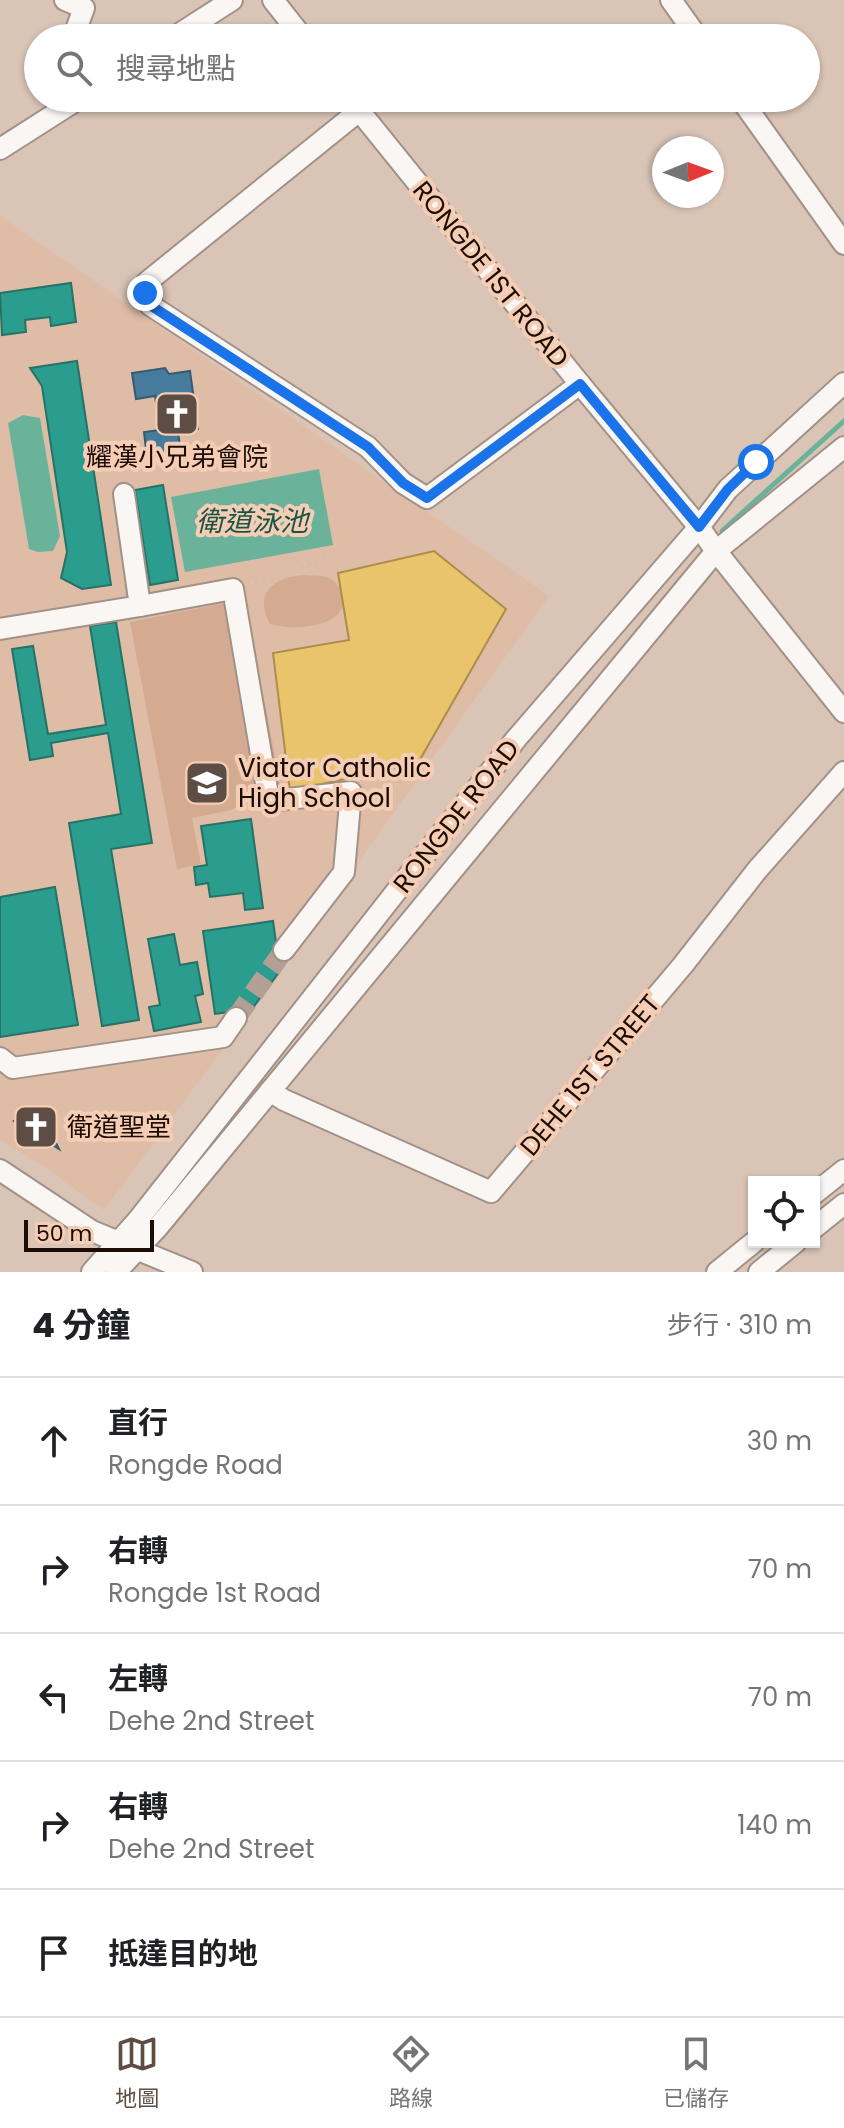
<!DOCTYPE html>
<html lang="zh-TW">
<meta charset="utf-8">
<style>
:root{--surface:#fff;--page:#f6f6f6;--text:#202124;--muted:#757577;--line:#e0e0e0;--accent:#5e4d44}
body{margin:0;font-family:Poppins,"Noto Sans TC",sans-serif;background:var(--page);color:var(--text)}
.controls{position:absolute;right:24px;bottom:24px;display:grid;overflow:hidden;border-radius:0px;box-shadow:0 2px 6px #0004}
.controls button{width:72px;height:72px;display:grid;place-items:center;padding:0;border:0;border-bottom:2px solid var(--line);background:var(--surface);color:var(--text);font:40px sans-serif}
.compass{position:absolute;left:652px;top:136px;width:72px;height:72px;border-radius:50%;background:var(--surface);box-shadow:0 2px 6px #0004;rotate:89deg}
.scale{position:absolute;left:24px;bottom:20px;width:130px;box-sizing:border-box;padding-left:8px;border:4px solid #1b0d06;border-top:0;font-size:22px;line-height:28px;white-space:nowrap;color:#1b0d06;-webkit-text-stroke:6px #f5cdb4;paint-order:stroke}
.stop{position:absolute;width:24px;height:24px;margin:-18px;border:6px solid #1a73e8;border-radius:50%;background:#fff}
.stop.end{background:#1a73e8;border-color:#fff;box-shadow:0 2px 8px #0008}
.list{margin:0;padding:0;list-style:none}
h2{display:flex;justify-content:space-between;align-items:center;height:104px;margin:0;padding:0 32px;font-size:34px}
h2 small{font-size:26px;font-weight:400;color:var(--muted)}
.list li{display:grid;grid-template-columns:52px 1fr auto;gap:24px;align-items:center;box-sizing:border-box;height:128px;padding:0 32px;border-top:2px solid var(--line)}
.list b{display:block;font-size:30px;white-space:nowrap}
.list p{margin:0;font-size:26px;white-space:nowrap;color:var(--muted)}
.list em{font-size:26px;font-style:normal;color:var(--muted)}
.icon{flex:none;width:44px;height:44px;fill:none;stroke:currentColor;stroke-width:2;stroke-linecap:round;stroke-linejoin:round}
.map{position:relative;flex:none;width:844px;height:1272px;overflow:hidden}
.search{position:absolute;background:var(--surface);box-shadow:0 2px 6px #0004;left:24px;right:24px;top:24px;height:88px;display:flex;align-items:center;gap:20px;box-sizing:border-box;padding:0 28px;border-radius:44px;color:var(--muted);font-size:30px}
.sheet{height:744px;background:var(--surface)}
nav{display:flex;justify-content:space-around;align-items:center;box-sizing:border-box;height:112px;border-top:2px solid var(--line);background:var(--surface);font-size:22px;color:var(--muted)}
nav a{display:grid;justify-items:center;gap:4px}
nav .on{color:var(--accent)}
.map>svg:first-child{display:block}
.built{fill:#debca6}
.green{fill:#d4ab91}
.water{fill:#6bb29a}
.homes{fill:#e9c46a;stroke:#ab8d4c;stroke-width:2}
.schools{fill:#2a9d8f;stroke:#267266;stroke-width:2}
.public{fill:#457b9d;stroke:#385a70;stroke-width:2}
.lines{fill:none;stroke-linecap:round;stroke-linejoin:round}
.stream{stroke:#6bb29a;stroke-width:5}
.minor-tunnel{stroke:#b39f93;stroke-width:20;stroke-dasharray:20 10;stroke-linecap:butt}
.minor-casing{stroke:#a19187;stroke-width:24}
.path{stroke:#cdc7c4;stroke-width:3;stroke-dasharray:2 6;stroke-linecap:butt}
.minor{stroke:#f9f6f4;stroke-width:20}
.route{stroke:#1a73e8;stroke-width:10}
.labels{text-anchor:middle;stroke-width:8;stroke-linejoin:round;paint-order:stroke}
.street-label{font-size:26px;fill:#1b0d06;stroke:#f5cdb4}
.poi-label{font-size:26px;fill:#1b0d06;stroke:#f5cdb4;text-anchor:start}
.water-label{font-size:28px;font-style:italic;fill:#185445;stroke:#f5cdb4}
</style>
<div class="map">
<svg width="844" height="1272" viewBox="0 0 844 1272">
<rect width="100%" height="100%" fill="#d9c4b6"/>
<polygon class="built" points="0,216 549,596 280,971 104,1210 45,1167 0,1140"/>
<g class="green">
<path d="M304,575C312,576 322,575 329,578C335,581 339,586 341,592C354,629 291,631 270,624C253,593 274,577 304,575Z"/>
<polygon points="245,599 282,793 252,799 231,810 192,818 201,864 177,869 130,622"/>
</g>
<g class="water">
<polygon points="23,415 40,418 60,536 53,551 38,552 29,549 8,423"/>
<polygon points="319,469 333,545 185,572 171,497"/>
</g>
<polygon class="homes" points="434,551 506,609 418,763 290,791 273,653 349,640 338,573"/>
<g class="schools">
<polygon points="71,283 76,322 51,326 50,317 25,320 26,332 2,335 0,293"/>
<polygon points="77,361 111,585 82,589 61,578 67,552 42,386 30,368"/>
<polygon points="163,485 178,580 150,585 135,490"/>
<polygon points="116,622 152,843 111,849 139,1020 102,1026 69,823 121,814 108,733 51,743 53,756 30,760 12,649 33,646 48,734 106,725 90,626"/>
<polygon points="251,819 263,908 245,910 243,893 210,897 208,883 196,885 194,867 207,865 201,826"/>
<polygon points="55,887 78,1025 0,1037 0,897"/>
<polygon points="273,921 280,971 252,1009 215,1014 203,931"/>
<polygon points="174,934 180,965 197,962 203,994 195,996 201,1022 154,1031 149,1007 160,1005 148,939"/>
</g>
<g class="public">
<polygon points="165,368 169,374 190,371 198,429 178,432 181,453 147,458 144,432 160,430 155,396 136,399 132,373"/>
<polygon points="38,1107 59,1149 14,1121"/>
</g>
<g class="lines">
<polyline class="stream" points="722,531 844,421"/>
<polyline class="minor-tunnel" points="236,1018 284,950"/>
<g class="minor-casing">
<g id="minor">
<polyline points="65,0 84,8 73,38"/>
<polyline points="273,0 303,38"/>
<polyline points="671,0 698,38"/>
<polyline points="173,38 232,0"/>
<polyline points="349,98 580,384 699,527 716,551 844,712"/>
<polyline points="740,98 844,244"/>
<polyline points="359,111 147,282 145,293 150,305 368,447 403,483 427,498 580,384"/>
<polyline points="0,149 80,98"/>
<polyline points="140,606 233,589 269,801 351,792 344,872 284,950"/>
<polyline points="0,629 140,606 124,494"/>
<polyline points="0,1058 13,1068 223,1037 236,1018"/>
<polyline points="270,1091 284,1100 491,1192 683,965 758,869 844,772"/>
<polyline points="0,1170 92,1231 192,1272"/>
<polyline points="814,1194 844,1170"/>
<polyline points="814,1228 844,1204"/>
<polyline points="92,1272 138,1220 516,739 699,527 728,489 844,383"/>
<polyline points="116,1272 158,1227 716,551 844,447"/>
<polyline points="717,1272 754,1242"/>
<polyline points="759,1272 796,1242"/>
</g>
</g>
<polyline class="path" points="251,583 328,557"/>
<use href="#minor" class="minor"/>
</g>
<g class="lines">
<polyline class="route" points="145,293 150,305 368,447 403,483 427,498 580,384 699,527 728,489 756,462"/>
</g>
<defs>
<g id="church-square" transform="scale(2.3)"><rect x="-9" y="-9" width="18" height="18" rx="4" fill="#5e4d44" stroke="#f5cdb4"/><path d="M-1.2-6h2.4v3.5h3.3v2.4h-3.3V6h-2.4V-.1h-3.3v-2.4h3.3Z" fill="#fff"/></g>
<g id="school-square" transform="scale(2.3)"><rect x="-9" y="-9" width="18" height="18" rx="4" fill="#5e4d44" stroke="#f5cdb4"/><path d="M0-5L7-2L0 1L-7-2ZM-4 1L0 2.5L4 1V4Q0 6-4 4Z" fill="#fff"/></g>
</defs>
<g fill-rule="evenodd">
<use href="#church-square" x="177" y="414"/>
<use href="#school-square" x="207" y="783"/>
<use href="#church-square" x="36" y="1127"/>
</g>
<g class="labels">
<g class="street-label">
<text transform="translate(491 274) rotate(51)" y="9">RONGDE 1ST ROAD</text>
<text transform="translate(456 816) rotate(-52)" y="9">RONGDE ROAD</text>
<text transform="translate(590 1075) rotate(-50)" y="9">DEHE 1ST STREET</text>
</g>
<g class="poi-label">
<text x="177" y="466" text-anchor="middle">耀漢小兄弟會院</text>
<text x="238" y="777">Viator Catholic<tspan x="238" dy="30">High School</tspan></text>
<text x="67" y="1136">衛道聖堂</text>
</g>
<g class="water-label">
<text x="252" y="531">衛道泳池</text>
</g>
</g>
</svg>
<div class="controls">
<button><svg class="icon" aria-label="locate" viewBox="0 0 24 24"><circle cx="12" cy="12" r="6"/><path d="M12 2v4M12 18v4M2 12h4M18 12h4"/></svg></button>
</div>
<svg class="compass" viewBox="-18 -18 36 36"><path d="M0-13l5 13h-10z" fill="#e53935"/><path d="M0 13l5-13h-10z" fill="#757577"/></svg>
<div class="scale">50 m</div>
<div class="stop" style="left:756px;top:462px"></div>
<div class="stop end" style="left:145px;top:293px"></div>
<div class="search"><svg class="icon" aria-label="search" viewBox="0 0 24 24"><circle cx="10" cy="10" r="6"/><path d="M15 15l6 6"/></svg>搜尋地點</div>
</div>
<section class="sheet">
<h2>4 分鐘<small>步行 · 310 m</small></h2>
<ul class="list">
<li><svg class="icon" aria-label="ahead" viewBox="0 0 24 24"><path d="M12 20V5M6 11l6-6 6 6"/></svg><div><b>直行</b><p>Rongde Road</p></div><em>30 m</em></li>
<li><svg class="icon" aria-label="right" viewBox="0 0 24 24"><path d="M7 20v-9h11M14 6l5 5-5 5"/></svg><div><b>右轉</b><p>Rongde 1st Road</p></div><em>70 m</em></li>
<li><svg class="icon" aria-label="left" viewBox="0 0 24 24"><path d="M17 20v-9H6M10 6l-5 5 5 5"/></svg><div><b>左轉</b><p>Dehe 2nd Street</p></div><em>70 m</em></li>
<li><svg class="icon" aria-label="right" viewBox="0 0 24 24"><path d="M7 20v-9h11M14 6l5 5-5 5"/></svg><div><b>右轉</b><p>Dehe 2nd Street</p></div><em>140 m</em></li>
<li><svg class="icon" aria-label="arrive" viewBox="0 0 24 24"><path d="M6 21V4h12l-3 4 3 4H6"/></svg><div><b>抵達目的地</b></div></li>
</ul>
</section>
<nav>
<a class="on"><svg class="icon" aria-label="map" viewBox="0 0 24 24"><path d="M3 6l6-2 6 2 6-2v14l-6 2-6-2-6 2zM9 4v14M15 6v14"/></svg>地圖</a>
<a><svg class="icon" aria-label="directions" viewBox="0 0 24 24"><path d="M12 3l9 9-9 9-9-9zM9 14v-3h6M13 9l2 2-2 2"/></svg>路線</a>
<a><svg class="icon" aria-label="saved" viewBox="0 0 24 24"><path d="M7 4h10v16l-5-4-5 4z"/></svg>已儲存</a>
</nav>
